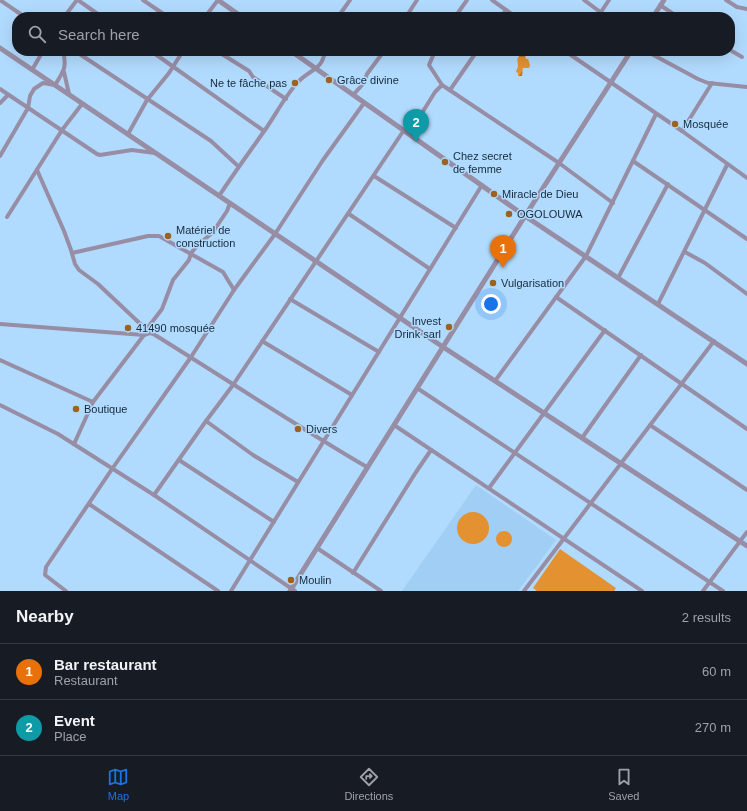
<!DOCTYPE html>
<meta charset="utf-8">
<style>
:root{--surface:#171b24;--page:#242831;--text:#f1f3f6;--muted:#9ea1a6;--line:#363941;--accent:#1a73e8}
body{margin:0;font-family:Arial,sans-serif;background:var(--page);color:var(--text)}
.you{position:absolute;left:491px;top:304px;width:14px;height:14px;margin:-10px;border:3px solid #fff;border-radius:50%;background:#1a73e8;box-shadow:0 0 0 6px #1a73e833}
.badge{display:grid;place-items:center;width:26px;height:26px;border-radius:50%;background:var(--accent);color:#fff;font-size:13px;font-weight:700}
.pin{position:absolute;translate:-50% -33px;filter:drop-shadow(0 1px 2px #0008)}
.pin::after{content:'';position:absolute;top:21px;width:14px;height:12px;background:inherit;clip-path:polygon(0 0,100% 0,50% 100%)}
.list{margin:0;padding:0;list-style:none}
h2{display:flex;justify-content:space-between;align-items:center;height:52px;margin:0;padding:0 16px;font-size:17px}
h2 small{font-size:13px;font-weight:400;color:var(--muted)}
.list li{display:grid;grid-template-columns:26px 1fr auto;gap:12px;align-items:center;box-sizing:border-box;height:56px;padding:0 16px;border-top:1px solid var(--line)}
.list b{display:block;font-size:15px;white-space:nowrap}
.list p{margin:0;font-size:13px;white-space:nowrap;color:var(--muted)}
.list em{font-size:13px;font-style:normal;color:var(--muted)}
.icon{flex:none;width:22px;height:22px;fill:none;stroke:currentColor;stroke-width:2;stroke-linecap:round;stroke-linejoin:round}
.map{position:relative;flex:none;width:747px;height:591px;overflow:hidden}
.search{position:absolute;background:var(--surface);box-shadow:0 4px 16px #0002;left:12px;right:12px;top:12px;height:44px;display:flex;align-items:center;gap:10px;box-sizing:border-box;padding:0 14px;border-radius:16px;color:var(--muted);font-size:15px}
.sheet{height:164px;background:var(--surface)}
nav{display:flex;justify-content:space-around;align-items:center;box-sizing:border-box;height:56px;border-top:1px solid var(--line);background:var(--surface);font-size:11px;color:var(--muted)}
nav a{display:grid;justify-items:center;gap:2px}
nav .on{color:var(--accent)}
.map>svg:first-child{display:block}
.built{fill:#a0cef4}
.forest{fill:url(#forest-firs)}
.pitch{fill:#e49132}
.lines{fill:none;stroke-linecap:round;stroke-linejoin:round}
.minor{stroke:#978da5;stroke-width:4}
.tertiary{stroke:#978da5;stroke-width:5}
.poi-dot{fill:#9c6220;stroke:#b1dbfe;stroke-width:1.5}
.labels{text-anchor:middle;stroke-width:3;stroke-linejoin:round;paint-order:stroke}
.poi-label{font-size:11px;fill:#152a3b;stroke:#b1dbfe;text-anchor:start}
</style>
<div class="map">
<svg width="747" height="591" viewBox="0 0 747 591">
<defs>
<pattern id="forest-firs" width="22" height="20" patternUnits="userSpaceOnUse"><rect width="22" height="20" fill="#e49132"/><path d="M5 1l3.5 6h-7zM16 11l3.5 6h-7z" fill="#b8772c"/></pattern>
</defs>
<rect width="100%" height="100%" fill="#b1dbfe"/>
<polygon class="built" points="476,485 556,540 518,591 402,591"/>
<path class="forest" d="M523,53L525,54L526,59H528L530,65L529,68H523L522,76H518V73L516,72C516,70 518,68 518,66C518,58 515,59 523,53Z"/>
<g class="pitch">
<circle cx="473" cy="528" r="16"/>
<circle cx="504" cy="539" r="8"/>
<polygon points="560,549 616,588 614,591 537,591 533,588"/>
</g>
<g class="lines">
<g class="minor">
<polyline points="0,0 25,17"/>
<polyline points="78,0 102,17"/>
<polyline points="143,0 168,17"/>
<polyline points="492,0 516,17"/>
<polyline points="584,0 607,17"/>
<polyline points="726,0 737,7 747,9"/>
<polyline points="660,5 678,17"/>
<polyline points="601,12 609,0"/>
<polyline points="64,17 77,0"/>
<polyline points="205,17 218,0"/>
<polyline points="338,17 350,0"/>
<polyline points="406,17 417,0"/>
<polyline points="455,17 467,0"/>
<polyline points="501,17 506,10"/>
<polyline points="730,50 742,57"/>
<polyline points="75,51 211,141 238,166"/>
<polyline points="151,51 264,131"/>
<polyline points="217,51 249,71 253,77 286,99"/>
<polyline points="435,51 429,65 442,85 559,163 613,203"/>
<polyline points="565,51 682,131 747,178"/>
<polyline points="646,51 698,79 708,83 747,87"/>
<polyline points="32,70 43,51"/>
<polyline points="64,72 69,94"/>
<polyline points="0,89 97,154 100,155 132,150 155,153"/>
<polyline points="450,90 477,51"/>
<polyline points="353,95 363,84 367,74 384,51"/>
<polyline points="0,103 8,95"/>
<polyline points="682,131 712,83"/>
<polyline points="128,134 147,100 169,73 183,51"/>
<polyline points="409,134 435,92 442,85"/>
<path d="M0,156L28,108L30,96L34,89L43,83L55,85C64,71 67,67 63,51"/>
<polyline points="633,161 747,239"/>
<polyline points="37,170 64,231 71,250 75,264 79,270 98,284 150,333"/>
<polyline points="374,176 456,228"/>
<path d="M219,196C234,173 251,150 267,127C277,112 286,95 298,82C310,69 322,71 325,51"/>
<polyline points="349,214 430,269"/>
<polyline points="7,217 62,130 82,104"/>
<polyline points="685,252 705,263 747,294"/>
<polyline points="72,253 148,236 159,236 223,272 234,290"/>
<polyline points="618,278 668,184"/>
<polyline points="556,297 747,429"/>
<polyline points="290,299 379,352"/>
<polyline points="658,304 727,165"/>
<polyline points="0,324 144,335"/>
<polyline points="146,330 162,309 173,280 189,260 191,253 197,246 213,232 227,211 230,203"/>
<polyline points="262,341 352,395"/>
<polyline points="0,360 93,402"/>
<polyline points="495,381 586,256 656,114"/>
<polyline points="417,388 723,591"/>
<polyline points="0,405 58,434 154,495 295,591"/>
<polyline points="206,421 253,455 298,482"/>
<polyline points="394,425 642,591"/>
<polyline points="650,425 747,490"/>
<polyline points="582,438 641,355"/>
<path d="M74,444L93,402L144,335L150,333L155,335C226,379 295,425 367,467"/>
<polyline points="179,460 274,522"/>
<polyline points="489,488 605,330"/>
<polyline points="154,495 206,421 233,385 404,130"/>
<polyline points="89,504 218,591"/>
<polyline points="317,548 381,591"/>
<polyline points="353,573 416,472 431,450"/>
<polyline points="66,591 45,575 46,567 112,469 191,357 234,290 275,234 323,160 364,103"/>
<polyline points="231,591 482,185"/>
<polyline points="524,591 714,341"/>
<polyline points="703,591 747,532"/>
</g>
<g class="tertiary">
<polyline points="218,0 242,17"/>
<polyline points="653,17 664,0"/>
<polyline points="0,48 443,347 747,546"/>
<polyline points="291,51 525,216 747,364"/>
<polyline points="290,591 525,216 631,51"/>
</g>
</g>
<g class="poi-dot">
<circle cx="329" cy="80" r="4"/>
<circle cx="295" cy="83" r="4"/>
<circle cx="675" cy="124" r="4"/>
<circle cx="445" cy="162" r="4"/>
<circle cx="494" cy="194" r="4"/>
<circle cx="509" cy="214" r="4"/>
<circle cx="168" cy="236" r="4"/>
<circle cx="493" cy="283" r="4"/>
<circle cx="449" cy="327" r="4"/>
<circle cx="128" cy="328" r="4"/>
<circle cx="76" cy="409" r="4"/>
<circle cx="298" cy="429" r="4"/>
<circle cx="291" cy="580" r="4"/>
</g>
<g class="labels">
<g class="poi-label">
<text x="337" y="84">Grâce divine</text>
<text x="287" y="87" text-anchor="end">Ne te fâche pas</text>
<text x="683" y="128">Mosquée</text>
<text x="453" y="160">Chez secret<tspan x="453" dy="13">de femme</tspan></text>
<text x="502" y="198">Miracle de Dieu</text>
<text x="517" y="218">OGOLOUWA</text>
<text x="176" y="234">Matériel de<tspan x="176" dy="13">construction</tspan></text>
<text x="501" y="287">Vulgarisation</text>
<text x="441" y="325" text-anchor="end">Invest<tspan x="441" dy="13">Drink sarl</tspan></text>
<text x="136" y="332">41490 mosquée</text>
<text x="84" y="413">Boutique</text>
<text x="306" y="433">Divers</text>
<text x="299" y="584">Moulin</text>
</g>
</g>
</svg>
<div class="you"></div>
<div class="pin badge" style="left:503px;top:268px;background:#e8710a">1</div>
<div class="pin badge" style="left:416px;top:142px;background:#0f9aa8">2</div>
<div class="search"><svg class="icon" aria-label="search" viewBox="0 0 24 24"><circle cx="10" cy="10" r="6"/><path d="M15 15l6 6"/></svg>Search here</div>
</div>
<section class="sheet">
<h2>Nearby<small>2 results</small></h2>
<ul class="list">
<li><span class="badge" style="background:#e8710a">1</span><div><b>Bar restaurant</b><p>Restaurant</p></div><em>60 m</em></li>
<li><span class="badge" style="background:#0f9aa8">2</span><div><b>Event</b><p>Place</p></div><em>270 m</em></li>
</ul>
</section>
<nav>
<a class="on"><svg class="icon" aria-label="map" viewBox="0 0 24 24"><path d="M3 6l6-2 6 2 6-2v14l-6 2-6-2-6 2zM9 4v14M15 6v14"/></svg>Map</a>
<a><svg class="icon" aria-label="directions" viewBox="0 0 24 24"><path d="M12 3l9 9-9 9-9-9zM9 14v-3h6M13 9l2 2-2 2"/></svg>Directions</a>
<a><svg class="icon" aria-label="saved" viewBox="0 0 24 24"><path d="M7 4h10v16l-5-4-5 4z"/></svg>Saved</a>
</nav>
